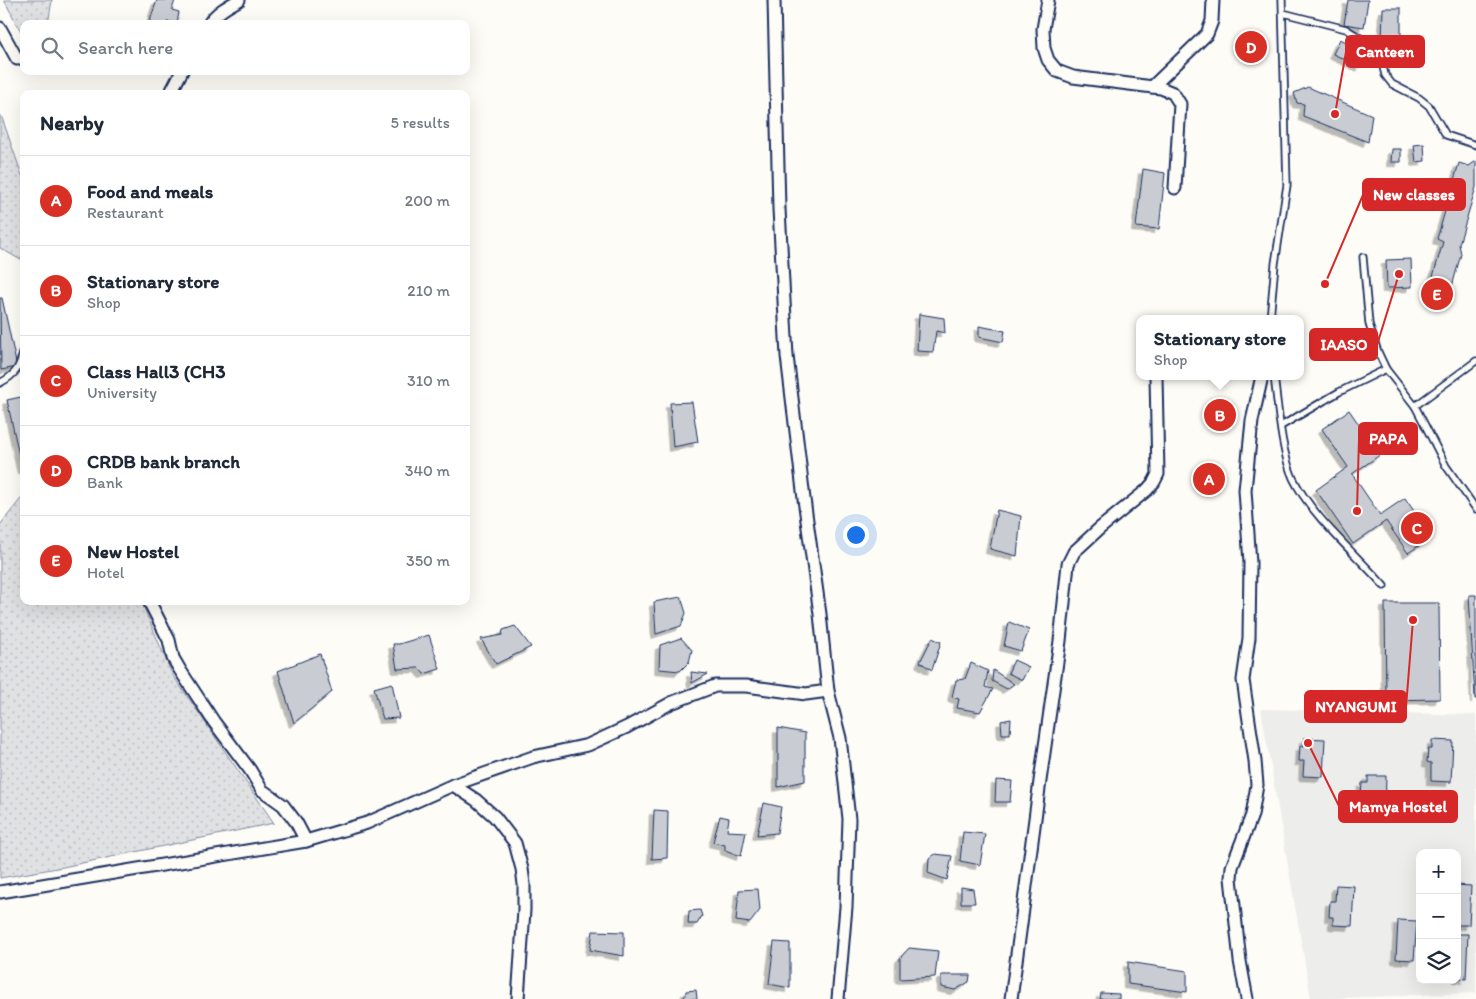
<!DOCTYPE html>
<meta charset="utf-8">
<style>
:root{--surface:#fff;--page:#f6f6f7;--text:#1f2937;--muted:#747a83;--line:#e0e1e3;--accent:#d93025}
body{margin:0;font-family:Itim,sans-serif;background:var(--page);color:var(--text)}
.controls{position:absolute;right:15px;bottom:15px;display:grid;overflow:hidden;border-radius:10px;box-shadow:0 5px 20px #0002}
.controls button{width:45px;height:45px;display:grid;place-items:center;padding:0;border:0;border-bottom:1px solid var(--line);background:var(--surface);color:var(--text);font:25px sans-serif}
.you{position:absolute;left:855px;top:534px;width:18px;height:18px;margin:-12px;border:4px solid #fff;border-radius:50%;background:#1a73e8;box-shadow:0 0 0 8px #1a73e833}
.badge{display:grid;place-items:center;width:32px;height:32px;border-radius:50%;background:var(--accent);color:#fff;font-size:16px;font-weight:700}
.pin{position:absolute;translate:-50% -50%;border:2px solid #fff;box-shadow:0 1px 5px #0006}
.popup{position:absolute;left:1136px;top:315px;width:168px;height:65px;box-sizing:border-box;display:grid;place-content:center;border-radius:10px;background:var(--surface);filter:drop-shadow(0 1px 4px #0005);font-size:16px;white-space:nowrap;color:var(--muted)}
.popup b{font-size:19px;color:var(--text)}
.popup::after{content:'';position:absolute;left:50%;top:100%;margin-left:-10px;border:10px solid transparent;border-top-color:var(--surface)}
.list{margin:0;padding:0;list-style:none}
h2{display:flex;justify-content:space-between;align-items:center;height:65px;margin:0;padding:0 20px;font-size:21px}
h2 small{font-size:16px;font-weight:400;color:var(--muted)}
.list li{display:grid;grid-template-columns:32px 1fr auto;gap:15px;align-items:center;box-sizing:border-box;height:90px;padding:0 20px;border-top:1px solid var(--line)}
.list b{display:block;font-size:19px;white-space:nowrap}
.list p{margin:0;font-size:16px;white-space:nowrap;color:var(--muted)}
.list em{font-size:16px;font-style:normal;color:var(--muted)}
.icon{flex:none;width:28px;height:28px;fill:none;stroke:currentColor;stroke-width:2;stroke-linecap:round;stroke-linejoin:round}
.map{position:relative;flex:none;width:1476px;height:999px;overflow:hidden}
.search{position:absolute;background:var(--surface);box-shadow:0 5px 20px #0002;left:20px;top:20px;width:450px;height:55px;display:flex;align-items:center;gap:12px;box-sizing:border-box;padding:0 18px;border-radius:10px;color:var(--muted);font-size:19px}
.panel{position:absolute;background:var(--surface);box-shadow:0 5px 20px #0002;left:20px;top:90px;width:450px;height:515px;border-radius:10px}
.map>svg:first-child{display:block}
.built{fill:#edeeec;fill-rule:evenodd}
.grass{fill:url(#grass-dots);stroke:#7e88a0}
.building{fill:#c9ccd3;stroke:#1b2f5e;filter:url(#shadow)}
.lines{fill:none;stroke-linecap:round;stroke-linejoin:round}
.lane-casing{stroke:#1b2f5e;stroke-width:9}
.street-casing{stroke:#1b2f5e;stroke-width:15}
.lane{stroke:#fdfcf7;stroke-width:5.5}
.street{stroke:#fdfcf7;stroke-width:11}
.leader{fill:none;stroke:#d62828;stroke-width:2}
.callout-dot{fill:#d62828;stroke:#fdfcf7;stroke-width:2}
.callout{fill:#d62828;stroke:#d62828;stroke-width:2}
.callout-label{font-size:16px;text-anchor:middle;font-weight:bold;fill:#fff}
</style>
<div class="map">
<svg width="1476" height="999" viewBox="0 0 1476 999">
<defs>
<pattern id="grass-dots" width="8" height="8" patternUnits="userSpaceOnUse" patternTransform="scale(1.25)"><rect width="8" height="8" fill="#e0e1e3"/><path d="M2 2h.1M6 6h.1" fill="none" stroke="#c0c1c5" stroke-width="1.8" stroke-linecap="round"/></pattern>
<filter id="shadow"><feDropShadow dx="-4.5" dy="4.5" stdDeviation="0" flood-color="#0004"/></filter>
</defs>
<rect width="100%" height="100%" fill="#fdfcf7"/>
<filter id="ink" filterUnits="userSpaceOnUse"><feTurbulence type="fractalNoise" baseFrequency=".02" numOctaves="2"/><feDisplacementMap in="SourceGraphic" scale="10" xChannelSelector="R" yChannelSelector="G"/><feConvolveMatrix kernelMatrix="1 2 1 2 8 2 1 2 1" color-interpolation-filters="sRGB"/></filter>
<g filter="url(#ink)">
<path class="built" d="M1261,709L1476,715V993L1311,999ZM1420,853H1457V980H1420Z"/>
<g class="grass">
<polygon points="4,0 52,0 48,24 24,24 24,37"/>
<polygon points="1,115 24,181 24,258 19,259 0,248 0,116"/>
<polygon points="24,495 24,601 141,601 172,674 274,823 63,867 0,878 0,525"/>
</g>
<g class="building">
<polygon points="157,0 175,0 172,10 179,12 177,24 174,24 168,21 167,24 149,24"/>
<polygon points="1348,0 1368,0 1364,27 1344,24"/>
<polygon points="1383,8 1401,8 1401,42 1382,41"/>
<polygon points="1340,39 1368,52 1361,67 1333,54"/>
<polygon points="1308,87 1372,115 1368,142 1303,116 1304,104 1297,103 1294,93"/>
<polygon points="1424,144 1425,161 1416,162 1414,145"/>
<polygon points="1392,149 1401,149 1401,162 1391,162"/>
<polygon points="1476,161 1476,187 1459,244 1461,254 1448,301 1428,294 1443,242 1437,239 1459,163 1469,166"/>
<polygon points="1143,169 1165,173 1159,229 1136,227"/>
<polygon points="1411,259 1412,287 1387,288 1386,260"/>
<polygon points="0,298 2,298 17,367 1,370"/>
<polygon points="919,314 944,318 945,333 936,331 933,352 917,351"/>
<polygon points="979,326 1005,331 1003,342 979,337"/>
<polygon points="21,397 24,411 24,469 22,469 7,400"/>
<polygon points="692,402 698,442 673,447 670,403"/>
<polygon points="1349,410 1380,455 1352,474 1380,515 1405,498 1432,537 1408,553 1386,521 1353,544 1316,490 1348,467 1322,429"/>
<polygon points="997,510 1021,516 1017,556 990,549"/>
<polygon points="1469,595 1476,595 1476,699 1475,699"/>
<polygon points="681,597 686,613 681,626 656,634 654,602"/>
<polygon points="1385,603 1439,603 1440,699 1386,700"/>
<polygon points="1009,622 1029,630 1021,651 1004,646"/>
<polygon points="515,626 531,647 496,664 481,639 502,635 503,630"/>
<polygon points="429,635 440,669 424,674 419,668 397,669 393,644 399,644"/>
<polygon points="681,638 692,650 689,662 680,671 659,669 660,645"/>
<polygon points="932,638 941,642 932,670 920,662"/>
<polygon points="320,654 332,692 294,723 278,671"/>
<polygon points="1014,660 1029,667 1022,680 1008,673"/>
<polygon points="971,663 988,671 985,687 993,689 980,712 957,708 959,699 952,697 956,680 965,679"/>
<polygon points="993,670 1014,684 1007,689 992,681"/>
<polygon points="691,672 708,674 692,683"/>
<polygon points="392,683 399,718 383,719 374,688"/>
<polygon points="1011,719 1010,734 1002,734 1001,721"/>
<polygon points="778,728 805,733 805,781 778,787"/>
<polygon points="1304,738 1325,739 1323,777 1303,776 1304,761 1299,761 1300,746 1304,746"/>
<polygon points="1432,740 1453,741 1451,782 1431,781 1431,763 1427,762 1428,749 1432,749"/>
<polygon points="1368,776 1386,776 1385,813 1367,812 1368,796 1361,796 1362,783 1368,783"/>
<polygon points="996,780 1012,781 1010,802 995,802"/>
<polygon points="764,803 781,807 777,833 757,835"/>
<polygon points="654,810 668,811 667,858 652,859"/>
<polygon points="720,816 729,818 727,831 746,832 741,856 725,850 725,845 713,842"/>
<polygon points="963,832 985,834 980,865 960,861"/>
<polygon points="935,854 952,856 947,880 928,873 929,859"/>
<polygon points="1336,885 1354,886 1352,926 1333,925 1333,917 1329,917 1330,901 1335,901"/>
<polygon points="1457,885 1471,886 1469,925 1457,925"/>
<polygon points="961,887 973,889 975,903 961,903"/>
<polygon points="758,889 760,910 750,923 736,921 739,890"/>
<polygon points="700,910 702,916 697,924 688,924 689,911"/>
<polygon points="1398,920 1417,921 1414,960 1396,959"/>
<polygon points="593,931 624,932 624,956 590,950"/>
<polygon points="1457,934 1468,934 1466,979 1457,978"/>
<polygon points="774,942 790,943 790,988 769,984"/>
<polygon points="909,948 938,951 935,977 900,979 900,958"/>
<polygon points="1128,962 1187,971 1187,992 1128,984"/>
<polygon points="941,975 970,975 969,982 955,990 941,987"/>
<polygon points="696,990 697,999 684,999 686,991"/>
<polygon points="1101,993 1119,994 1119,999 1100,999"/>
</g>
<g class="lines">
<g class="lane-casing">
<g id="lane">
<polyline points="1283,13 1346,29 1375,47 1382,63 1385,75 1392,84 1419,98 1429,106 1446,135 1476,145"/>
<polyline points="1363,257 1369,324 1378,352 1386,369 1415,406 1446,466 1476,509"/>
<polyline points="1270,319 1275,264 1287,185 1282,0"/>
<path d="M1274,376C1278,406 1281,451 1293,478C1312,517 1355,553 1384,586"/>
<path d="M0,383C17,374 19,368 24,350"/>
<polyline points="1415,406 1476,361"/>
<polyline points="1281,426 1339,392 1386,369"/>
</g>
</g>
<g class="street-casing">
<g id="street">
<polyline points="774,0 779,209 787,356 804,499 820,614 828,691 840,738 849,819 846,907 838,999"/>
<polyline points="1048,0 1043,29 1044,48 1048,60 1057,71 1073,77 1161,88 1173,93 1180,104 1175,188"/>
<path d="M209,24C215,13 228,6 239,0"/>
<polyline points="0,28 17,59"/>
<polyline points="1152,87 1207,34 1212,21 1213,0"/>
<polyline points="170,94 182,71"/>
<polyline points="149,601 169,640 173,658 180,670 214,722 250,770 262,790 283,805 296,822 306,841"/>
<polyline points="453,785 476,800 495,817 515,843 522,869 524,884 524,910 518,999"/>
<polyline points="0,892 306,841 367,823 453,785 533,757 588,745 627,727 671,703 715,686 746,686 806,694 828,691"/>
<polyline points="1011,999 1040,781 1060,641 1068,564 1074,552 1099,529 1147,490 1154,482 1158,474 1156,376"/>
<polyline points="1247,999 1240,961 1231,878 1232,867 1252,815 1257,785 1255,761 1243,680 1249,638 1250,563 1245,490 1252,421 1262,376"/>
</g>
</g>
<use href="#lane" class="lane"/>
<use href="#street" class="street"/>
</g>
</g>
<path class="leader" d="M1335 114L1346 52M1325 284L1363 195M1399 274L1377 345M1357 511L1359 438M1413 620L1406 707M1308 743L1339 806"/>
<g class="callout-dot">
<circle cx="1335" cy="114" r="5"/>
<circle cx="1325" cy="284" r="5"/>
<circle cx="1399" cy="274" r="5"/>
<circle cx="1357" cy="511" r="5"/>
<circle cx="1413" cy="620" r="5"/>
<circle cx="1308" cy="743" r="5"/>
</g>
<g class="callout">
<rect x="1346" y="36" width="78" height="31" rx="5"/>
<rect x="1363" y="179" width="102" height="31" rx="5"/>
<rect x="1310" y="329" width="67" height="31" rx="5"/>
<rect x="1359" y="423" width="58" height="31" rx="5"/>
<rect x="1305" y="691" width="101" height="31" rx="5"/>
<rect x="1339" y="791" width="118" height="31" rx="5"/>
</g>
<g class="callout-label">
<text x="1385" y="57">Canteen</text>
<text x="1414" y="200">New classes</text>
<text x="1344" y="350">IAASO</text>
<text x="1388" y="444">PAPA</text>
<text x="1356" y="712">NYANGUMI</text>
<text x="1398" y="812">Mamya Hostel</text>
</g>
</svg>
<div class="controls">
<button>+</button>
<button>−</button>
<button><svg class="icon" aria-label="layers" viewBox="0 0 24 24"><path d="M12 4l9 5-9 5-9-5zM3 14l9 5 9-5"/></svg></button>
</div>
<div class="you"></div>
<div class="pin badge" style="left:1209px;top:479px">A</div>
<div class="pin badge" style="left:1220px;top:415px">B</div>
<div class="popup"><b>Stationary store</b>Shop</div>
<div class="pin badge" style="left:1417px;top:528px">C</div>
<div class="pin badge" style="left:1251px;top:47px">D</div>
<div class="pin badge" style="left:1437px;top:294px">E</div>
<div class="search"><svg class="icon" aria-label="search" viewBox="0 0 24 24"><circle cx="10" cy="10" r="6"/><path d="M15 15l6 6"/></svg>Search here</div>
<section class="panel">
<h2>Nearby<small>5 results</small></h2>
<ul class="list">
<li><span class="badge">A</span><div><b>Food and meals</b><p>Restaurant</p></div><em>200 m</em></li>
<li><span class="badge">B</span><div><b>Stationary store</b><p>Shop</p></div><em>210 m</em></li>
<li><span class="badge">C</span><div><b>Class Hall3 (CH3</b><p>University</p></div><em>310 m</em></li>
<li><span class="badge">D</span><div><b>CRDB bank branch</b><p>Bank</p></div><em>340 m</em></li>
<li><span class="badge">E</span><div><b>New Hostel</b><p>Hotel</p></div><em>350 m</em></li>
</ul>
</section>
</div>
